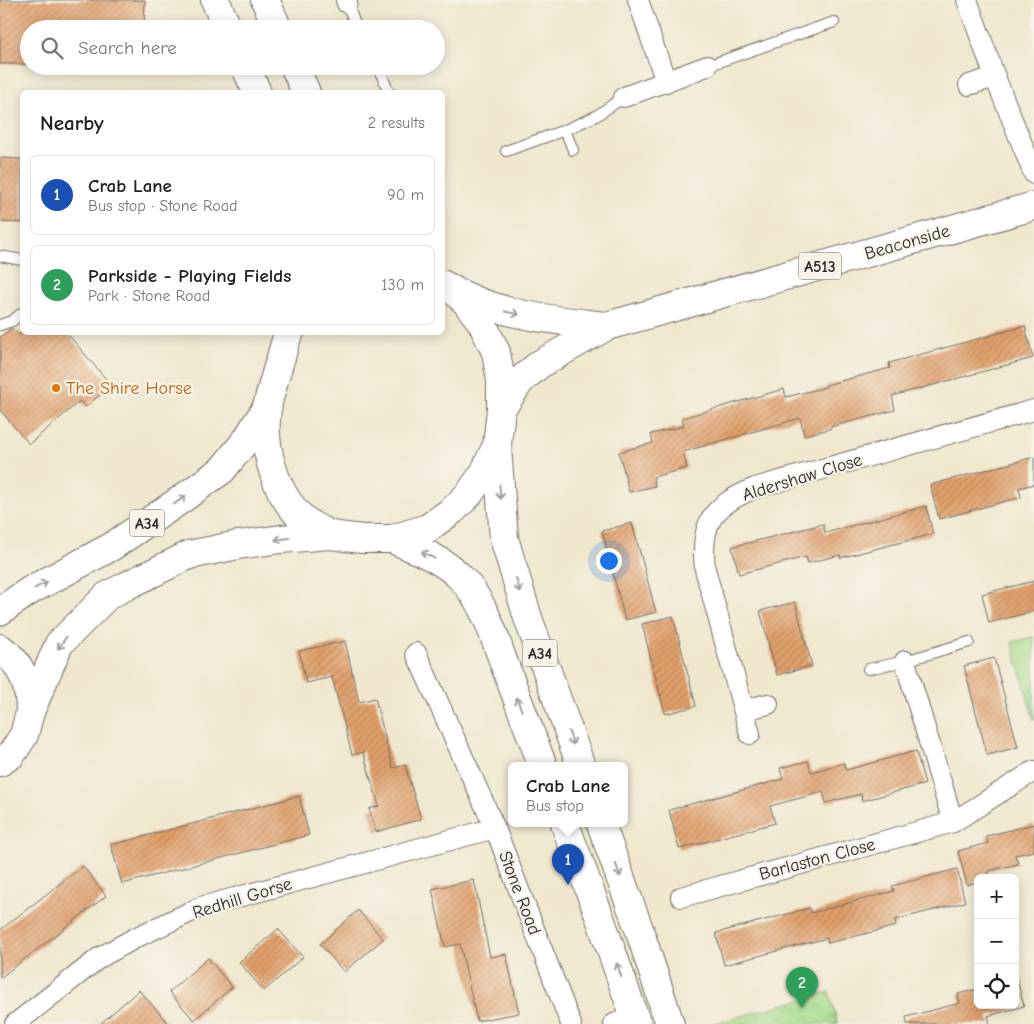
<!DOCTYPE html>
<meta charset="utf-8">
<style>
:root{--surface:#fff;--page:#f6f6f6;--text:#202124;--muted:#757577;--line:#e0e0e0;--accent:#7c3aed}
body{margin:0;font-family:"Comic Neue",sans-serif;background:var(--page);color:var(--text)}
.controls{position:absolute;right:15px;bottom:15px;display:grid;overflow:hidden;border-radius:8px;box-shadow:0 2px 12px #0003}
.controls button{width:45px;height:45px;display:grid;place-items:center;padding:0;border:0;border-bottom:1px solid var(--line);background:var(--surface);color:var(--text);font:25px sans-serif}
.you{position:absolute;left:608px;top:560px;width:18px;height:18px;margin:-12px;border:4px solid #fff;border-radius:50%;background:#1a73e8;box-shadow:0 0 0 8px #1a73e833}
.badge{display:grid;place-items:center;width:32px;height:32px;border-radius:50%;background:var(--accent);color:#fff;font-size:16px;font-weight:700}
.pin{position:absolute;translate:-50% -41px;filter:drop-shadow(0 1px 2px #0008)}
.pin::after{content:'';position:absolute;top:26px;width:18px;height:15px;background:inherit;clip-path:polygon(0 0,100% 0,50% 100%)}
.popup{position:absolute;left:508px;top:762px;width:120px;height:65px;box-sizing:border-box;display:grid;place-content:center;border-radius:8px;background:var(--surface);filter:drop-shadow(0 1px 4px #0005);font-size:16px;white-space:nowrap;color:var(--muted)}
.popup b{font-size:19px;color:var(--text)}
.popup::after{content:'';position:absolute;left:50%;top:100%;margin-left:-10px;border:10px solid transparent;border-top-color:var(--surface)}
.list{margin:0;padding:0;list-style:none}
h2{display:flex;justify-content:space-between;align-items:center;height:65px;margin:0;padding:0 20px;font-size:21px}
h2 small{font-size:16px;font-weight:400;color:var(--muted)}
.list li{display:grid;grid-template-columns:32px 1fr auto;gap:15px;align-items:center;box-sizing:border-box;height:80px;margin:0 10px 10px;padding:0 10px;border:1px solid var(--line);border-radius:8px}
.list b{display:block;font-size:19px;white-space:nowrap}
.list p{margin:0;font-size:16px;white-space:nowrap;color:var(--muted)}
.list em{font-size:16px;font-style:normal;color:var(--muted)}
.icon{flex:none;width:28px;height:28px;fill:none;stroke:currentColor;stroke-width:2;stroke-linecap:round;stroke-linejoin:round}
.map{position:relative;flex:none;width:1034px;height:1024px;overflow:hidden}
.search{position:absolute;background:var(--surface);box-shadow:0 2px 12px #0003;left:20px;top:20px;width:425px;height:55px;display:flex;align-items:center;gap:12px;box-sizing:border-box;padding:0 18px;border-radius:28px;color:var(--muted);font-size:19px}
.panel{position:absolute;background:var(--surface);box-shadow:0 2px 12px #0003;left:20px;top:90px;width:425px;height:245px;border-radius:8px}
.map>svg:first-child{display:block}
.green{fill:#a6db8b;stroke:#68835b}
.park{fill:url(#park-crowns);stroke:#68835b}
.building{fill:url(#building-hatch)}
.lines{fill:none;stroke-linecap:round;stroke-linejoin:round}
.service-casing{stroke:#706d64;stroke-width:12}
.minor-casing{stroke:#706d64;stroke-width:22}
.trunk-casing{stroke:#706d64;stroke-width:30}
.service{stroke:#fff;stroke-width:10}
.minor{stroke:#fff;stroke-width:20}
.trunk{stroke:#fff;stroke-width:28}
.oneway{stroke:#a0a0a0}
.food-dot{fill:#e8710a;stroke:#f7f3e8;stroke-width:2}
.labels{text-anchor:middle;stroke-width:4.5;stroke-linejoin:round;paint-order:stroke}
.shield{fill:#f7f3e8;stroke:#686764;stroke-width:1}
.shield-label{font-size:16px;font-weight:bold;fill:#2b2b2b}
.street-label{font-size:18px;fill:#2b2b2b;stroke:#f7f3e8}
.food-label{font-size:18px;fill:#c56008;stroke:#f7f3e8;text-anchor:start}
</style>
<div class="map">
<svg width="1034" height="1024" viewBox="0 0 1034 1024">
<defs>
<pattern id="park-crowns" width="20" height="18" patternUnits="userSpaceOnUse" patternTransform="scale(1.25)"><rect width="20" height="18" fill="#a6db8b"/><path d="M2 6a3 3 0 1 1 6 0M12 15a3 3 0 1 1 6 0" fill="none" stroke="#8fbc78"/></pattern>
<pattern id="building-hatch" width="6" height="6" patternUnits="userSpaceOnUse" patternTransform="scale(1.25)"><rect width="6" height="6" fill="#e2a06b"/><path d="M-1 1l2-2M0 6l6-6M5 7l2-2" fill="none" stroke="#b78358"/></pattern>
</defs>
<rect width="100%" height="100%" fill="#f7f3e8"/>
<filter id="ink" filterUnits="userSpaceOnUse"><feTurbulence type="fractalNoise" baseFrequency=".02" numOctaves="2"/><feDisplacementMap in="SourceGraphic" scale="10" xChannelSelector="R" yChannelSelector="G"/><feConvolveMatrix kernelMatrix="1 2 1 2 8 2 1 2 1" color-interpolation-filters="sRGB"/></filter>
<filter id="wash" filterUnits="userSpaceOnUse"><feTurbulence type="fractalNoise" baseFrequency=".0096" numOctaves="4" result="noise"/><feDisplacementMap in="SourceGraphic" scale="20" xChannelSelector="R" yChannelSelector="G"/><feGaussianBlur stdDeviation="1.12" result="paint"/><feColorMatrix in="noise" values="0 0 0 0 0 0 0 0 0 0 0 0 0 0 0 0 0 1.4 0 .05"/><feComposite in="paint" operator="in"/></filter>
<g filter="url(#wash)">
<rect width="100%" height="100%" fill="#f0e7ce"/>
<polygon class="green" points="1034,637 1034,720 1012,642"/>
<polygon class="park" points="829,992 838,1024 712,1024"/>
<g id="blocks">
<g class="building">
<polygon points="0,0 145,0 144,29 29,29 29,64 0,64"/>
<polygon points="0,158 22,159 22,223 0,222"/>
<polygon points="1025,326 1033,358 892,396 895,410 830,427 830,429 804,435 800,418 683,452 687,468 653,477 655,486 629,492 619,452 653,443 651,434 684,426 682,418 784,389 786,397 826,387 826,385 890,368 889,363"/>
<polygon points="12,328 19,335 22,332 66,332 111,385 86,407 80,401 29,444 0,410 0,337"/>
<polygon points="1034,457 1034,484 1019,488 1021,497 939,519 930,485"/>
<polygon points="926,506 933,534 840,558 840,555 808,563 806,557 739,574 732,547 823,524 825,533"/>
<polygon points="632,523 656,612 625,620 602,531"/>
<polygon points="1034,581 1034,611 989,623 982,594"/>
<polygon points="795,602 812,666 777,675 760,611"/>
<polygon points="673,616 696,706 665,714 642,624"/>
<polygon points="345,641 359,702 375,698 393,768 405,765 421,819 376,832 369,809 379,806 363,752 352,755 332,677 306,683 299,651"/>
<polygon points="994,658 1018,747 987,755 964,666"/>
<polygon points="916,751 925,784 862,801 861,794 826,803 823,792 770,806 775,823 679,849 669,810 783,779 780,768 808,761 811,772 844,763 846,770"/>
<polygon points="299,796 309,835 122,884 111,845"/>
<polygon points="1034,824 1034,851 1015,855 1018,864 988,871 990,878 978,878 978,882 967,885 958,851 988,843 986,836"/>
<polygon points="83,866 106,896 0,978 0,930"/>
<polygon points="957,869 965,902 895,920 896,926 828,943 827,938 724,965 716,933 810,908 811,913 894,891 892,886"/>
<polygon points="474,880 490,957 506,954 519,1013 477,1021 460,944 445,947 432,889"/>
<polygon points="358,910 383,939 344,972 320,944"/>
<polygon points="278,929 303,957 264,991 239,962"/>
<polygon points="208,958 232,987 194,1020 169,992"/>
<polygon points="1017,979 1024,1006 988,1016 990,1024 907,1024 906,1017 960,1003 958,994 978,989 978,1005 1015,1005 1015,980"/>
<polygon points="139,990 169,1024 100,1024"/>
</g>
</g>
</g>
<g filter="url(#ink)">
<use href="#blocks" fill-opacity="0" stroke="#706d64" stroke-width="1"/>
<g class="lines">
<g class="service-casing">
<g id="service">
<polyline points="347,3 357,29"/>
<polyline points="376,66 382,76 389,92"/>
<polyline points="707,66 834,22"/>
<polyline points="565,130 573,150"/>
<polyline points="506,151 565,130 596,116 624,97"/>
<polyline points="0,256 22,260"/>
<polyline points="0,325 12,321 22,313"/>
<polyline points="868,669 905,661 969,642"/>
</g>
</g>
<g class="minor-casing">
<g id="minor">
<polyline points="346,0 347,3"/>
<polyline points="638,0 666,82"/>
<polyline points="967,0 995,77 1034,174"/>
<polyline points="969,85 995,77"/>
<polyline points="624,97 707,66"/>
<polyline points="416,653 495,828 571,1024"/>
<polyline points="905,661 953,822"/>
<polyline points="744,710 768,704"/>
<path d="M750,734L705,569C700,522 712,506 755,488L1034,410"/>
<polyline points="681,897 953,822 1034,771"/>
<polyline points="15,1024 99,958 137,937 201,907 495,828"/>
<polyline points="614,1024 635,1016"/>
</g>
</g>
<g class="trunk-casing">
<g id="trunk">
<polyline points="215,0 228,29"/>
<polyline points="265,0 278,29"/>
<polyline points="245,66 257,92"/>
<polyline points="294,66 306,92"/>
<path d="M461,294C507,317 557,320 607,326"/>
<path d="M290,332L287,336C281,359 273,381 268,403C260,444 275,503 313,526C318,529 325,532 330,535"/>
<polyline points="501,409 521,380 540,364 607,326 1034,206"/>
<polyline points="497,447 504,538 528,618 581,766"/>
<path d="M392,539C415,549 443,559 461,578C484,601 494,636 505,666C518,700 530,733 543,766"/>
<polyline points="0,611 31,590 111,547 179,501 222,470 247,439 268,405"/>
<path d="M0,648C22,663 30,686 30,712"/>
<polyline points="0,762 11,755 24,735 30,712 59,644 107,596 126,586 189,555 238,545 281,539 330,535 362,539 392,539 428,528 453,510 469,494 484,473 497,445 501,409 501,381 496,352 481,321 466,302 453,290 442,284"/>
<polyline points="565,824 600,918 637,1024"/>
<polyline points="601,824 639,929 670,1024"/>
</g>
</g>
<use href="#service" class="service"/>
<use href="#minor" class="minor"/>
<use href="#trunk" class="trunk"/>
</g>
<defs><path id="oneway-shaft" d="M-6 0H5M1.5-3L5.5 0L1.5 3" fill="none" stroke-width="1.6" stroke-linecap="round" stroke-linejoin="round" transform="scale(1.25)"/></defs>
<g class="oneway">
<use href="#oneway-shaft" transform="translate(512 313) rotate(11)"/>
<use href="#oneway-shaft" transform="translate(500 492) rotate(86)"/>
<use href="#oneway-shaft" transform="translate(180 500) rotate(-36)"/>
<use href="#oneway-shaft" transform="translate(282 539) rotate(173)"/>
<use href="#oneway-shaft" transform="translate(428 555) rotate(-152)"/>
<use href="#oneway-shaft" transform="translate(41 585) rotate(-28)"/>
<use href="#oneway-shaft" transform="translate(518 585) rotate(74)"/>
<use href="#oneway-shaft" transform="translate(62 643) rotate(125)"/>
<use href="#oneway-shaft" transform="translate(519 704) rotate(-111)"/>
<use href="#oneway-shaft" transform="translate(571 738) rotate(70)"/>
<use href="#oneway-shaft" transform="translate(618 870) rotate(70)"/>
<use href="#oneway-shaft" transform="translate(619 970) rotate(-109)"/>
</g>
</g>
<circle class="food-dot" cx="56" cy="388" r="5"/>
<g class="labels">
<g class="shield">
<rect x="799" y="252.5" width="42" height="27" rx="4"/>
<rect x="129.5" y="509.5" width="35" height="27" rx="4"/>
<rect x="522.5" y="639.5" width="35" height="27" rx="4"/>
</g>
<g class="shield-label">
<text x="820" y="272">A513</text>
<text x="147" y="529">A34</text>
<text x="540" y="659">A34</text>
</g>
<g class="street-label">
<text transform="translate(907 242) rotate(-16)" y="6">Beaconside</text>
<text transform="translate(802 477) rotate(-17)" y="6">Aldershaw Close</text>
<text transform="translate(817 859) rotate(-15)" y="6">Barlaston Close</text>
<text transform="translate(520 893) rotate(69)" y="6">Stone Road</text>
<text transform="translate(242 898) rotate(-17)" y="6">Redhill Gorse</text>
</g>
<g class="food-label">
<text x="66" y="394">The Shire Horse</text>
</g>
</g>
</svg>
<div class="controls">
<button>+</button>
<button>−</button>
<button><svg class="icon" aria-label="locate" viewBox="0 0 24 24"><circle cx="12" cy="12" r="6"/><path d="M12 2v4M12 18v4M2 12h4M18 12h4"/></svg></button>
</div>
<div class="you"></div>
<div class="pin badge" style="left:568px;top:885px;background:#1a4fb4">1</div>
<div class="popup"><b>Crab Lane</b>Bus stop</div>
<div class="pin badge" style="left:802px;top:1008px;background:#2e9e5b">2</div>
<div class="search"><svg class="icon" aria-label="search" viewBox="0 0 24 24"><circle cx="10" cy="10" r="6"/><path d="M15 15l6 6"/></svg>Search here</div>
<section class="panel">
<h2>Nearby<small>2 results</small></h2>
<ul class="list">
<li><span class="badge" style="background:#1a4fb4">1</span><div><b>Crab Lane</b><p>Bus stop · Stone Road</p></div><em>90 m</em></li>
<li><span class="badge" style="background:#2e9e5b">2</span><div><b>Parkside - Playing Fields</b><p>Park · Stone Road</p></div><em>130 m</em></li>
</ul>
</section>
</div>
